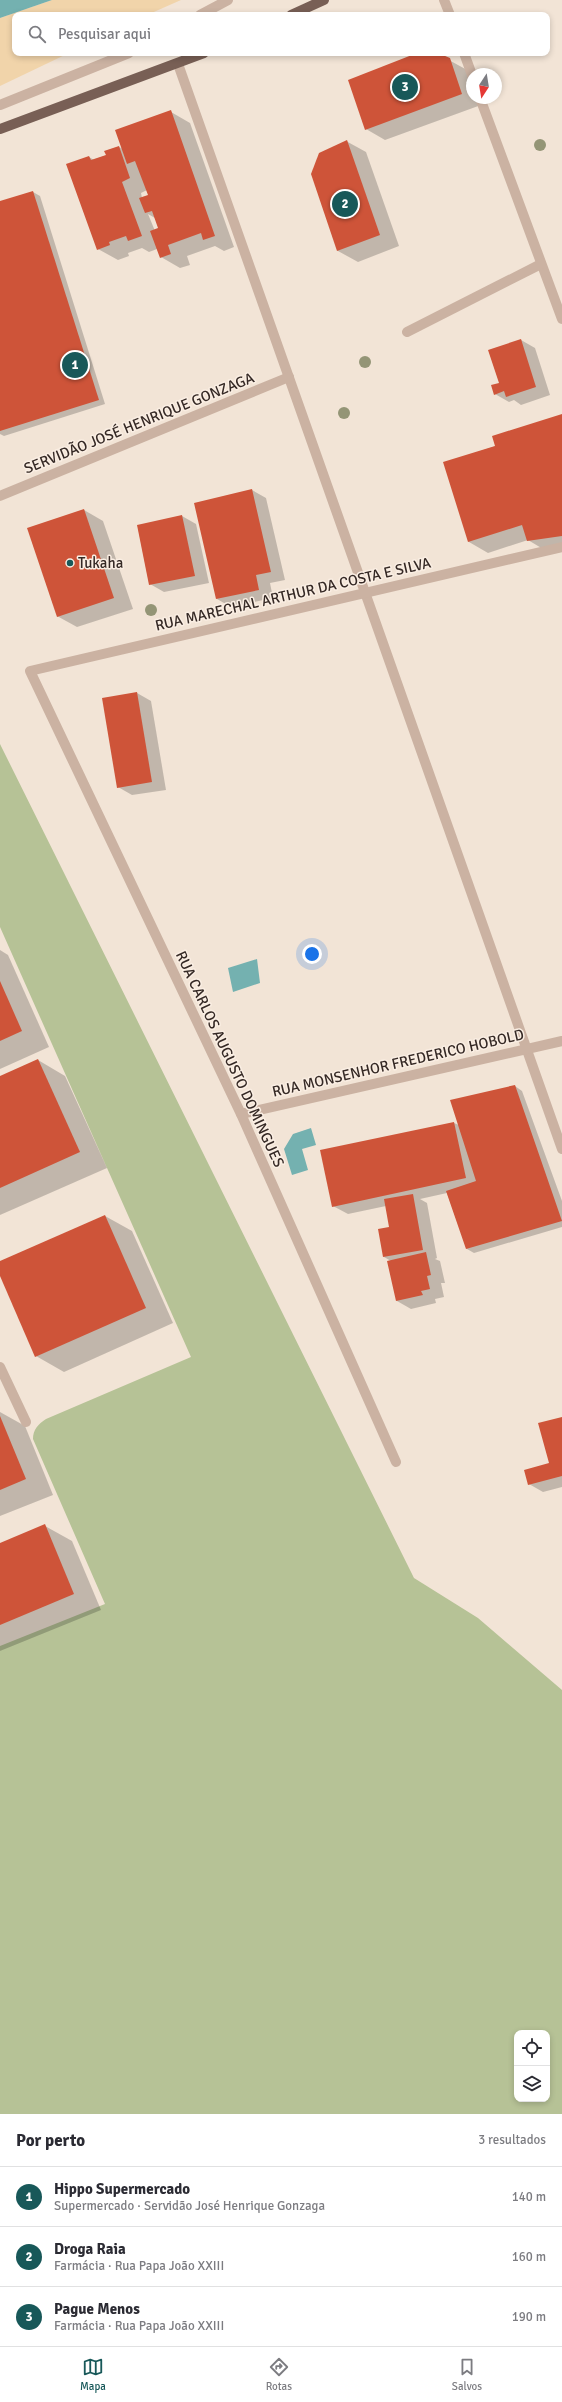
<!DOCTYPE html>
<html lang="pt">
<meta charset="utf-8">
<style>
:root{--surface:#fff;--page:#f7f7f7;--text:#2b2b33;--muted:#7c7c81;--line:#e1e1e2;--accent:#185859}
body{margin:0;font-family:Signika,sans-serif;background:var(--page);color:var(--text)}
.controls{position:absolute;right:12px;bottom:12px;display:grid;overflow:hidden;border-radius:8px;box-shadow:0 2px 6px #0003}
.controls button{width:36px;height:36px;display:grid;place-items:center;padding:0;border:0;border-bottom:1px solid var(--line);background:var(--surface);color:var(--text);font:20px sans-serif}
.compass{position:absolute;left:466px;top:68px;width:36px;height:36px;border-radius:50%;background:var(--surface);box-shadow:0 2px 6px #0003;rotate:192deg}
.you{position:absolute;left:312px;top:954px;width:14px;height:14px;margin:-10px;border:3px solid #fff;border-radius:50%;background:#1a73e8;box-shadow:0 0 0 6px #1a73e833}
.badge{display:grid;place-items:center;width:26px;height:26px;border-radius:50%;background:var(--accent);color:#fff;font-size:13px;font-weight:700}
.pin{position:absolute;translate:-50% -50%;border:2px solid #fff;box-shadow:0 1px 4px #0006}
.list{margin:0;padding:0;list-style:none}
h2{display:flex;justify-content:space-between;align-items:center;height:52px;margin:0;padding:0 16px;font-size:17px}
h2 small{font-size:13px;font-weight:400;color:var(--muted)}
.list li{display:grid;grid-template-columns:26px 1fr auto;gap:12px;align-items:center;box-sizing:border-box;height:60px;padding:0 16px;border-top:1px solid var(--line)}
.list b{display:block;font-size:15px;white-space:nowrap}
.list p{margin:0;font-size:13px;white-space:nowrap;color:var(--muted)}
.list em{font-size:13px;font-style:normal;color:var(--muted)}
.icon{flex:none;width:22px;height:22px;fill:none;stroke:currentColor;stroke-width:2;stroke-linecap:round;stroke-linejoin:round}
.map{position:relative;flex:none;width:562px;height:2114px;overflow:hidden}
.search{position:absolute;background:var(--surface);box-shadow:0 2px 6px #0003;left:12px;right:12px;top:12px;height:44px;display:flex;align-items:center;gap:10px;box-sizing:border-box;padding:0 14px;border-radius:8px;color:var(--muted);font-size:15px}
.sheet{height:232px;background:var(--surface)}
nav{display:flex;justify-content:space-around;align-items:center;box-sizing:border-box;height:56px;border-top:1px solid var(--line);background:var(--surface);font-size:11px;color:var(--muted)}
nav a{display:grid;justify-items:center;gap:2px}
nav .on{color:var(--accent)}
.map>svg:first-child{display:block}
.green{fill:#b6c296;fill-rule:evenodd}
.sand{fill:#f1d4aa}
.water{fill:#74b1b0}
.shadow{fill:#0003;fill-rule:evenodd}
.building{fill:#ce5439}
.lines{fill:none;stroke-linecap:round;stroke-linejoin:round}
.minor{stroke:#cbb2a2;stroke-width:10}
.major{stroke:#785f55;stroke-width:10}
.tree{fill:#949576}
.poi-dot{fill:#185859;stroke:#faeee3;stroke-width:1.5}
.labels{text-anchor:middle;stroke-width:3;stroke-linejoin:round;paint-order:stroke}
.street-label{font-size:15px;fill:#352925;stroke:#faeee3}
.poi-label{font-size:15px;fill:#352925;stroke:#faeee3;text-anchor:start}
</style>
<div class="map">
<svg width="562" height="2114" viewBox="0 0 562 2114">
<rect width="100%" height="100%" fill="#f2e4d6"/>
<path class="green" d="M0,744L414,1578L478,1618L562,1690V2114H0V1646L105,1604L33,1439C33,1430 38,1424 46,1419L191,1357L0,927ZM517,2033H547V2099H517Z"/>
<polygon class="sand" points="52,0 181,0 147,15 15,15 15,53 69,53 0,86 0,18"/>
<g class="water">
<polygon points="0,0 52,0 0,18"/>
<polygon points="257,959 260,983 233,992 228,968"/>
<polygon points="311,1128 316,1145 302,1149 308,1170 292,1175 284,1149 293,1134"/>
</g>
<g class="shadow">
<polygon points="419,53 436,53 469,71 472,79 472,98 478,98 481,105 385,140 366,129"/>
<path d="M171,112L190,123L234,247L224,251L215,246L187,256L190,265L180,268L161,257L157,249L149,252L142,248L128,253L129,256L118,260L98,249L89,157L94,160L107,155L119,147L123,149ZM147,190L149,196L142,198L141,193ZM148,214L155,218L160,229L155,231Z"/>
<polygon points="346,141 366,152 399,246 358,262 338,251 312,174"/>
<polygon points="33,192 40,196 105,404 4,436 0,434 0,202"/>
<polygon points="521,340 535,348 550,395 521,405 514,400 509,402 495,394"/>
<polygon points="562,415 562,550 548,552 528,540 488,553 469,542 444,463 496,446"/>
<polygon points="252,490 266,498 285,580 270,583 273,598 231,607 217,599"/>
<polygon points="84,510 103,521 133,609 77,627 57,616"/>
<polygon points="182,516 196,524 209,583 164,592 150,584"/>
<polygon points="137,693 151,701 166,790 132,795 118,787"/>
<polygon points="0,950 8,955 49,1047 0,1069"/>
<polygon points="38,1060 65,1076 107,1168 0,1215 0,1077"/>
<polygon points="515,1086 522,1091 562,1201 562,1227 474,1253 467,1249 447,1193 420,1199 427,1203 437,1258 435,1259 440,1261 445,1283 441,1283 444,1297 435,1299 436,1303 411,1309 397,1301 391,1261 384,1257 390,1227 386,1206 348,1214 333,1206 454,1123 459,1125"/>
<polygon points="105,1216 132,1231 173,1323 64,1372 36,1356 0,1274 0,1262"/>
<polygon points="0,1412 25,1426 53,1495 0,1516"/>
<polygon points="562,1418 562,1487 543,1492 529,1484 551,1464"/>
<polygon points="45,1526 72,1541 101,1610 0,1651 0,1544"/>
</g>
<g class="building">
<polygon points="417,53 438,53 450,58 462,94 365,130 348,80"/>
<polygon points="171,110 215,236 203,240 201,233 168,245 171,254 160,258 150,231 158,228 152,211 145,213 139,198 148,195 135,161 127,164 115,130"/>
<polygon points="347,140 380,235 337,251 311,174 319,153"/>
<polygon points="119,146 130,178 122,182 142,236 128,241 126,236 109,242 110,245 97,250 66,164 89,156 91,160 106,155 104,151"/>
<polygon points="33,191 99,400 0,431 0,201"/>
<polygon points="521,339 536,387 506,397 504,391 494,395 491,385 499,383 488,350"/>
<polygon points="562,414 562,536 527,541 522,525 468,542 443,462 495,446 492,436"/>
<polygon points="252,489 271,572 256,575 259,590 216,599 194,503"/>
<polygon points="84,509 114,598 57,617 27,528"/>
<polygon points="182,515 195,576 149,585 137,525"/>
<polygon points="137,692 152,782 117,788 102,698"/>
<polygon points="0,981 22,1031 0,1041"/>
<polygon points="38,1059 80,1152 0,1188 0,1076"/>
<polygon points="515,1085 562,1221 466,1249 446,1191 476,1181 450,1100"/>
<polygon points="454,1122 466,1178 332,1207 320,1150"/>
<polygon points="413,1194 423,1250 383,1257 378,1229 389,1227 384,1199"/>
<polygon points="105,1215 146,1308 35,1357 0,1276 0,1261"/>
<polygon points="426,1252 431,1275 427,1276 430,1289 421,1291 423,1295 396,1301 387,1261"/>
<polygon points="0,1416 26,1479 0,1490"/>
<polygon points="562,1417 562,1476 528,1485 524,1470 549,1463 538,1423"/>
<polygon points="45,1524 74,1594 0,1625 0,1543"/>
</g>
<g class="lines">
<g class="minor">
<polyline points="444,0 450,15"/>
<polyline points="200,15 228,0"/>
<polyline points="464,53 472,75"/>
<polyline points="178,64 562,1149"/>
<polyline points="480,98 562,319"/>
<polyline points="0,105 129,53"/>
<polyline points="407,332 541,264"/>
<polyline points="0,496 289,377"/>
<polyline points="241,1114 562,1041"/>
<polyline points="0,1367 26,1422"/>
<polyline points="396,1462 241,1114 30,671 562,547"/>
</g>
<g class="major">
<polyline points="291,15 324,0"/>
<polyline points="0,129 204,53"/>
</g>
</g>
<g class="tree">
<circle cx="540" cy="145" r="6"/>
<circle cx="365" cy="362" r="6"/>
<circle cx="344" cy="413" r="6"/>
<circle cx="151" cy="610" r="6"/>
</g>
<circle class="poi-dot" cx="70" cy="563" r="4"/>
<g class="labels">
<g class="street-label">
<text transform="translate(139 423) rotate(-22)" y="5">SERVIDÃO JOSÉ HENRIQUE GONZAGA</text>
<text transform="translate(293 594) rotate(-13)" y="5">RUA MARECHAL ARTHUR DA COSTA E SILVA</text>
<text transform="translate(230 1059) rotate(65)" y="5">RUA CARLOS AUGUSTO DOMINGUES</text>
<text transform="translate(398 1063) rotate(-13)" y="5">RUA MONSENHOR FREDERICO HOBOLD</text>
</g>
<g class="poi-label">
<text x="78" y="568">Tukaha</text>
</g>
</g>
</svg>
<div class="controls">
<button><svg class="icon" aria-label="locate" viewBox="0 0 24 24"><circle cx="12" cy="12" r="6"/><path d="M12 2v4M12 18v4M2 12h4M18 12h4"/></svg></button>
<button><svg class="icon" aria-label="layers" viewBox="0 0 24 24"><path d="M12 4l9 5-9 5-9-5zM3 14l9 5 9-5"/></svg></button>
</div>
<svg class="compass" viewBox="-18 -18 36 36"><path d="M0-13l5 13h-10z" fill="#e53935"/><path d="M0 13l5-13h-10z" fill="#7c7c81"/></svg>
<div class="you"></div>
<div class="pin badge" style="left:75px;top:365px">1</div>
<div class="pin badge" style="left:345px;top:204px">2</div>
<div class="pin badge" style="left:405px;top:87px">3</div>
<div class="search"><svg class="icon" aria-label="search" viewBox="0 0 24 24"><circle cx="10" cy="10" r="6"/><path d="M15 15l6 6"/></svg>Pesquisar aqui</div>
</div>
<section class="sheet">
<h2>Por perto<small>3 resultados</small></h2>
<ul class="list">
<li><span class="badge">1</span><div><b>Hippo Supermercado</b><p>Supermercado · Servidão José Henrique Gonzaga</p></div><em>140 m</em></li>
<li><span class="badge">2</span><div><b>Droga Raia</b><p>Farmácia · Rua Papa João XXIII</p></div><em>160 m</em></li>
<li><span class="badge">3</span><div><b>Pague Menos</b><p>Farmácia · Rua Papa João XXIII</p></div><em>190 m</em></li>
</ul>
</section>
<nav>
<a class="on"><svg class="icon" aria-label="map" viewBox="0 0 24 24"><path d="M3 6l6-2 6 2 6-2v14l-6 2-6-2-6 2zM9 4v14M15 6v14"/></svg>Mapa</a>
<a><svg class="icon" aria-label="directions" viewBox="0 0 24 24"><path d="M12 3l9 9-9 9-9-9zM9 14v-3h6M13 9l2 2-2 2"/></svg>Rotas</a>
<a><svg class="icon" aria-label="saved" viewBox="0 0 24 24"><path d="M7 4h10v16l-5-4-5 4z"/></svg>Salvos</a>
</nav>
